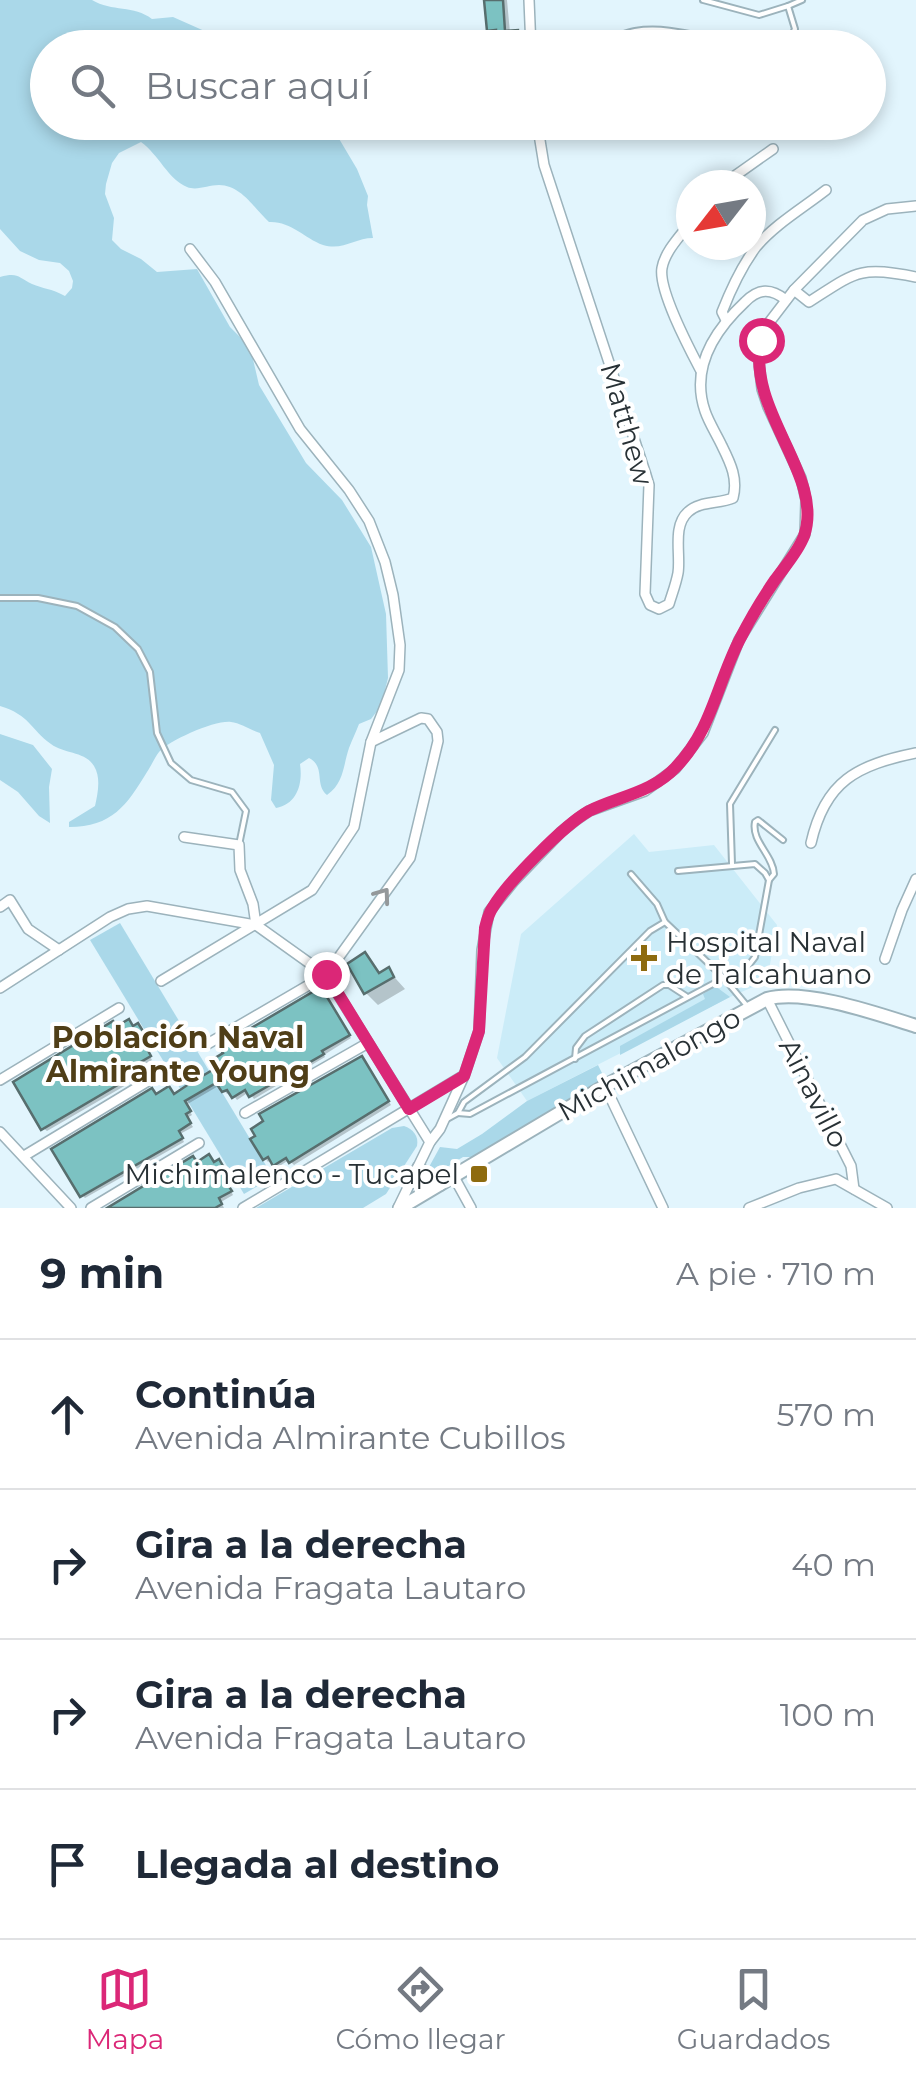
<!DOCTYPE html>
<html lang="es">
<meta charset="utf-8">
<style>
:root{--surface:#fff;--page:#f6f6f7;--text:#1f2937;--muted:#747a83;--line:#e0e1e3;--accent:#db2777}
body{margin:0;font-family:Montserrat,sans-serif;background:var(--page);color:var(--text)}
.compass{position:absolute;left:676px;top:170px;width:90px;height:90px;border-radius:50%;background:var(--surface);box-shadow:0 5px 15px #0003;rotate:239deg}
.stop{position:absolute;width:30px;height:30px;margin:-22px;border:8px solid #db2777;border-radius:50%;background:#fff}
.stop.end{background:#db2777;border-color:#fff;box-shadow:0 2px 10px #0008}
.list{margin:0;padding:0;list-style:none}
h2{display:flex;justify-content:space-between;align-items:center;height:130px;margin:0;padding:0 40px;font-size:42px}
h2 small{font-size:32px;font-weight:400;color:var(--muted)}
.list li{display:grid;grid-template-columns:65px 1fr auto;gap:30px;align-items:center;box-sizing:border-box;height:150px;padding:0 40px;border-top:2px solid var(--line)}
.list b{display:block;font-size:38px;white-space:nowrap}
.list p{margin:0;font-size:32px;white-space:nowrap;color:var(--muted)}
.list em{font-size:32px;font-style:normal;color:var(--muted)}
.icon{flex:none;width:55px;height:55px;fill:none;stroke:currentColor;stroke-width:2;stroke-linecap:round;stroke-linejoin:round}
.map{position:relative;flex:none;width:916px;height:1208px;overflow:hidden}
.search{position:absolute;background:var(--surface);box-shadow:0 5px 15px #0003;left:30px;right:30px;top:30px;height:110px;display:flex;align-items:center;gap:25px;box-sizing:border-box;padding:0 35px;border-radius:55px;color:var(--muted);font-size:38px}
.sheet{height:730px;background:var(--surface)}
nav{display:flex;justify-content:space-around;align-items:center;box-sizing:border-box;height:140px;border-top:2px solid var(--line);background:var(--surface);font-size:28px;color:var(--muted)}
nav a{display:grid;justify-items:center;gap:5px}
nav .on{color:var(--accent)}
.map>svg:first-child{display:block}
.built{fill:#cbecf8}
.green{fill:#aad8e9}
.shadow{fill:#0003}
.building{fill:#7cc2c2;stroke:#576e6e;stroke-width:2.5}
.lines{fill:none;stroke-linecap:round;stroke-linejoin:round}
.service-casing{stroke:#9cb3bc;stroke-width:8}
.minor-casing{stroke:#9cb3bc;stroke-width:12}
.secondary-casing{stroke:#9cb3bc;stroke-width:16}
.service{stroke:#fff;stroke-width:4}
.minor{stroke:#fff;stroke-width:9}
.secondary{stroke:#fff;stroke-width:12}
.oneway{stroke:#94989a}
.route{stroke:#db2777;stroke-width:12}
.poi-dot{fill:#8e6b0f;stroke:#fff;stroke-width:4}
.labels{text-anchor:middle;stroke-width:8;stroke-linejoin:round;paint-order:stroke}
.street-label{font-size:28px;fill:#283135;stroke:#fff}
.poi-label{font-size:28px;fill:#283135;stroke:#fff;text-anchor:start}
.neighbourhood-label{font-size:30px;font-weight:bold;fill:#4f3e17;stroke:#fff}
</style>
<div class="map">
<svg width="916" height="1208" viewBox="0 0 916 1208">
<rect width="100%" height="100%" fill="#e2f5fd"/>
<polygon class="built" points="634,834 649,852 714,845 777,925 767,981 730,997 527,1101 497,1058 521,934"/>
<g class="green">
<path d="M0,0H92C112,12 134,5 152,19L173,17L218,37L233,47L48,48V122L315,123L338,137L357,169L368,196L367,205L373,238C355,238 343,251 323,245C304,238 291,221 269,222C254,208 241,185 219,185C208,185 197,191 187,187C168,179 159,155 141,142L119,153L112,163L106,184L105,194L114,218L112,240L121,249L141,259L157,272L197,269L230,327L242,339L252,355L259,385L306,463L342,500L371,547L386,614L388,678L381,706L371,719L359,724C356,732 352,740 349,748C343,766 344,783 327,795C314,784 326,767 309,758L300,764C303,784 297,804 276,808L271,800L274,765L260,733C251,730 240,723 231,722C215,720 170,740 159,752C155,757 151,766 147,772C127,805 112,827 69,827V822L95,806C98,793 101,777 94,766C85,751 64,754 51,744C30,729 30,715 0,706V277C18,272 18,277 32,284C43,289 51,288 65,296L72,288L73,281L69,271L60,263L39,260L20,251L0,229Z"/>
<polygon points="0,734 33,745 52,769 49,787 50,823 39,816 18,792 0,780"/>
<polygon points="120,923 273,1177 244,1194 90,940"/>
<polygon points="715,986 730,997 620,1055 620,1046 705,999 703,994"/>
<polygon points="598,1065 603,1075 594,1088 472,1157 463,1157 436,1174 429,1167 440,1147 457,1149 482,1134 527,1101"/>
<path d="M404,1126C413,1129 419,1136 417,1146L386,1194L363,1208H256L392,1128Z"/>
</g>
<g class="shadow">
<polygon points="487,0 507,0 510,33 517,32 523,38 524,48 500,48 499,35 495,35 489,29"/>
<polygon points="365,955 381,975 388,970 405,989 378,1005 366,993"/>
<polygon points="324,993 351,1038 324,1055 325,1057 254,1099 249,1092 237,1100 231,1092 227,1094 220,1085 186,1105 192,1115 187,1118 193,1127 180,1134 184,1142 85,1198 82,1195 157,1096 174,1096"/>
<polygon points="131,1025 141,1030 152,1048 147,1051 152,1060 140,1067 145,1074 47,1131 43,1128 118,1028"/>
<polygon points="365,1062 391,1105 294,1165 289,1160 278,1167 272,1159 268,1162 265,1158"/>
<polygon points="193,1159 197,1164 221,1165 232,1183 228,1186 233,1195 221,1202 224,1208 111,1208"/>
</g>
<g class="building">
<polygon points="484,0 503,0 505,31 518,30 520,48 497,48 496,30 487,31"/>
<polygon points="365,952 379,973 389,967 394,977 364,994 347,964"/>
<polygon points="321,987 350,1035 322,1051 324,1054 249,1097 245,1090 232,1098 227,1090 222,1092 216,1083 185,1101 191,1111 186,1114 191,1123 179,1131 183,1138 80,1197 51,1149 152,1088 156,1094 169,1086 174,1094 189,1084 184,1076 195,1070 199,1078 214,1069 210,1061 223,1053 219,1047"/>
<polygon points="129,1019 133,1026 138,1023 151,1044 146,1047 151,1056 139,1063 143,1070 41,1130 13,1082 113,1021 117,1026"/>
<polygon points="362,1056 389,1101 289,1163 286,1158 273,1166 268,1157 263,1160 250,1139 255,1136 251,1129 263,1121 259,1114"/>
<polygon points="209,1154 214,1162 219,1159 231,1180 226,1182 232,1191 219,1198 222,1204 215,1208 107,1208 193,1156 197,1162"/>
</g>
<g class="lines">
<g class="service-casing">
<g id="service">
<polyline points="788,6 802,0"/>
<path d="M590,48C604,42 620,34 635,31C687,22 741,59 791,37L795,29L788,6L759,15L703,0"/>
<polyline points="0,598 38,598 77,606 115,627 138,649 150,672 157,733 171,763 191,780 232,792 246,811 239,845"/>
<polyline points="732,864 730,804 775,730"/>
<polyline points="678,871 755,864 765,873 769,880 755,957 732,987"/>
<polyline points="631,874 657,904 665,922"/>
<path d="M769,880L774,874C773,855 751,841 755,822L758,820L783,840"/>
<polyline points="575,1059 576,1048 585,1036 663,985 669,985 686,996"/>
<polyline points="458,1113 470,1114 724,978"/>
<polyline points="447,1119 458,1113 464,1102 525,1057 650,931 665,922 724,978 748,1007"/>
</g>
</g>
<g class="minor-casing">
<g id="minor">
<polyline points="529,0 531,48"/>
<path d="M537,122L544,165L646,475L649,485L645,594L650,605L659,609L669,604C672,594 676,584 678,573C681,555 672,526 688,512C699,501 719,504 733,498C738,479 731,464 722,446C717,435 709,423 705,411C690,367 715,330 745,302C759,288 771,288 786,300"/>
<polyline points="722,185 773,149"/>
<path d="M691,222C681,235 665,251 662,268C658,290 690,350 701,371"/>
<path d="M794,290L809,302C857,271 859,266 916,277"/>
<path d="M726,320L722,312C731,289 741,267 756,247C774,225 803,208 826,190"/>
<polyline points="184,837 239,845 240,870 253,904 256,925"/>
<path d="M811,843C825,781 857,765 916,753"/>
<polyline points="0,907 10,900 28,929 59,950"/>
<polyline points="885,959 902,910 916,879"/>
<polyline points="161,981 312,890 354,827 371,742 399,670 400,645 393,595 385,562 369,521 349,490 300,429 215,282 190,249"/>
<polyline points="0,988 110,917 128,909 147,906 256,925 326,975 430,1142"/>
<polyline points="767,999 851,1166 854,1189"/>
<polyline points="204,1046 326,975 410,858 438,741 437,732 428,719 421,718 371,742"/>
<polyline points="0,1080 119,1008"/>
<polyline points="605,1086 663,1208"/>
<polyline points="245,1113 368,1043"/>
<polyline points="0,1132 71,1208"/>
<polyline points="24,1156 158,1075"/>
<polyline points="454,1177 471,1208"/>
<polyline points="91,1208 199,1143"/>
<polyline points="243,1208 463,1076"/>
<polyline points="398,1208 430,1142 440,1129 464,1076 479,1031 482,950 489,912 514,881 561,832 576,820 589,811 645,791 675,769 703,733 739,640 805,534 806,500 801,478 768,407 762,389 758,354 768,324 794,290 863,220 887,209 916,206"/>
<polyline points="749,1208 799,1188 836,1179 887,1208"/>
</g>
</g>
<g class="secondary-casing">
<g id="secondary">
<polyline points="419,1168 426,1179 440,1184"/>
<path d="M400,1208L605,1086L767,999C804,988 878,1014 916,1026"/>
</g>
</g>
<use href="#service" class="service"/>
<use href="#minor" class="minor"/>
<use href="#secondary" class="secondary"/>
</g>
<defs><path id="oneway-chevron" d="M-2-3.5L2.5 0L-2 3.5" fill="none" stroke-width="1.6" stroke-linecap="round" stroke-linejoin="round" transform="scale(2.5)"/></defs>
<use class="oneway" href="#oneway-chevron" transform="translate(383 895) rotate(-54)"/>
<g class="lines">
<path class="route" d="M326,974L409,1109L464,1076L479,1031L485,928C487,921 488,914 493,907C508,882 564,825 589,811C619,796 652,793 676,767C712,730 717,683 740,639C750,619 762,599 775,580C785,566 798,552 804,536C825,475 746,412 761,340"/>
</g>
<g class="poi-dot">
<path d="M639 943h10v10h10v10h-10v10h-10v-10h-10v-10h10z"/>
<rect x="469" y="1164" width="20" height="20" rx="5"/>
</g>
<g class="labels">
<g class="street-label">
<text transform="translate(627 424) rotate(74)" y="10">Matthew</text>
<text transform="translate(649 1064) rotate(-29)" y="10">Michimalongo</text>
<text transform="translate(814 1093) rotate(63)" y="10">Ainavillo</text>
</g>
<g class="poi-label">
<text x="666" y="952">Hospital Naval<tspan x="666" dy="32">de Talcahuano</tspan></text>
<text x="459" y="1184" text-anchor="end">Michimalenco - Tucapel</text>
</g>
<g class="neighbourhood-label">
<text x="178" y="1048">Población Naval<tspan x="178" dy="34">Almirante Young</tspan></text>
</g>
</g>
</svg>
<svg class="compass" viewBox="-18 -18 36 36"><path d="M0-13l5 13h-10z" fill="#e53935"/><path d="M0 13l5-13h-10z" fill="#747a83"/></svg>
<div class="stop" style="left:761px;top:340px"></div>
<div class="stop end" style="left:326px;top:974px"></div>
<div class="search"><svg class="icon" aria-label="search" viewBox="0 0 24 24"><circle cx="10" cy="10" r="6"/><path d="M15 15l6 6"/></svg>Buscar aquí</div>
</div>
<section class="sheet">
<h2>9 min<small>A pie · 710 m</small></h2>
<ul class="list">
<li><svg class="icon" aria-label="ahead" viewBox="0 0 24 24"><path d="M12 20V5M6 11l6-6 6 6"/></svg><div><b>Continúa</b><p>Avenida Almirante Cubillos</p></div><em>570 m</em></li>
<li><svg class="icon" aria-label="right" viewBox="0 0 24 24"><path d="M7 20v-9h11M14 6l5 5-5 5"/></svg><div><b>Gira a la derecha</b><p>Avenida Fragata Lautaro</p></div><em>40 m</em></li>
<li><svg class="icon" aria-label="right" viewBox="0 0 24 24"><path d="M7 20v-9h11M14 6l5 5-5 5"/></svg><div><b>Gira a la derecha</b><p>Avenida Fragata Lautaro</p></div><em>100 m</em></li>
<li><svg class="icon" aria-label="arrive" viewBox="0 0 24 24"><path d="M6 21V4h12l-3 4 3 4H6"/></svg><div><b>Llegada al destino</b></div></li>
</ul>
</section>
<nav>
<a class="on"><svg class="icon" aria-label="map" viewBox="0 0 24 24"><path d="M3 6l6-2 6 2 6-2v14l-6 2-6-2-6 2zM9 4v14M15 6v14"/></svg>Mapa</a>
<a><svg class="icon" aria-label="directions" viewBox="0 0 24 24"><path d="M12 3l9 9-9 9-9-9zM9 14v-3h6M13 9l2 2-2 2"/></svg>Cómo llegar</a>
<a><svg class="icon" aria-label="saved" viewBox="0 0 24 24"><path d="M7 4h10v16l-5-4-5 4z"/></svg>Guardados</a>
</nav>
